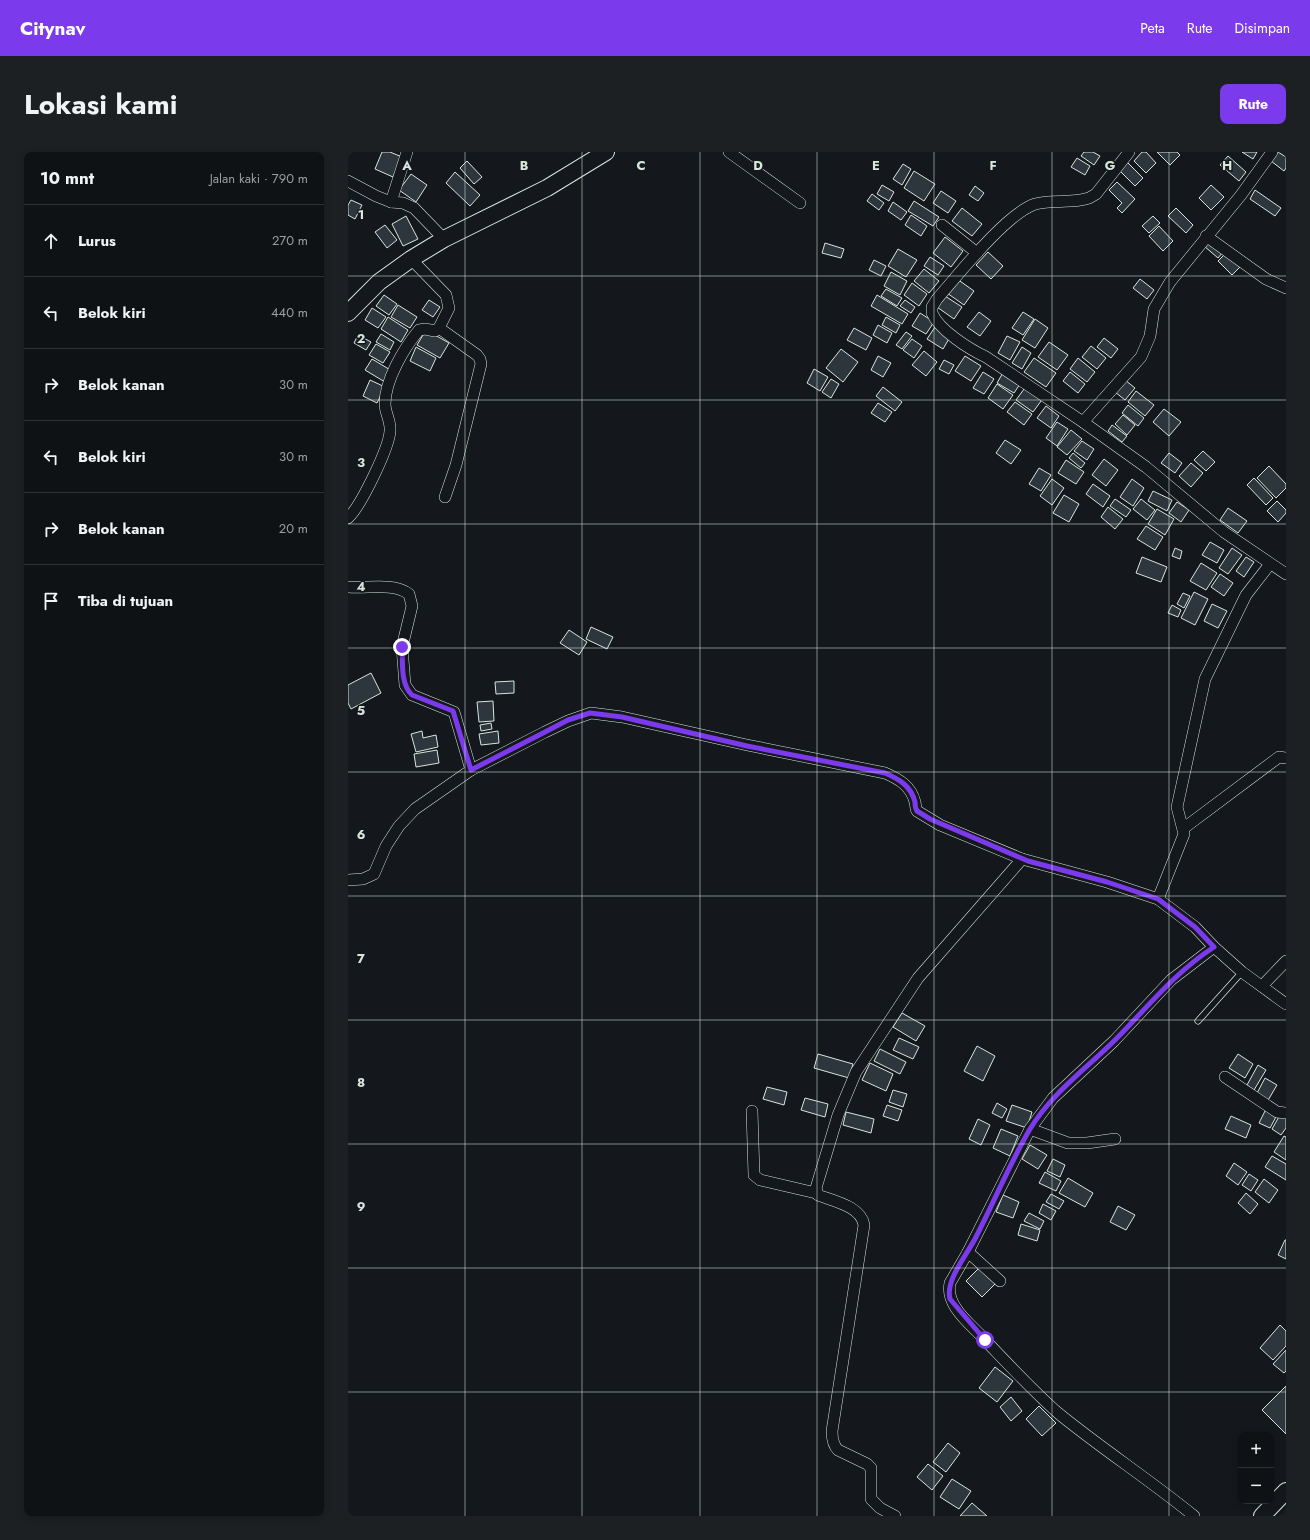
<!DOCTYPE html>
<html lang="id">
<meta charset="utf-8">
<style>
:root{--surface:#0f1215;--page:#1d2022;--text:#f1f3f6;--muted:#9b9ea0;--line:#2f3234;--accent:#7c3aed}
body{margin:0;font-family:Jost,sans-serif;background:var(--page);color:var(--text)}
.controls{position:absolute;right:12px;bottom:12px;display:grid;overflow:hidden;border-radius:8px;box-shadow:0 2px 6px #0003}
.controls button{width:36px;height:36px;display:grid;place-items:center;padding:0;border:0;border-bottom:1px solid var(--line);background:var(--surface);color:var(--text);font:20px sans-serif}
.stop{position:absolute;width:12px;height:12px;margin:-9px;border:3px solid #7c3aed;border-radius:50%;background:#fff}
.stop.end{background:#7c3aed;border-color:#fff;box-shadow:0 1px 4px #0008}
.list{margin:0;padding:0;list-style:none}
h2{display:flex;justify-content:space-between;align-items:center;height:52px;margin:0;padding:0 16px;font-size:17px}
h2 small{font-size:13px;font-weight:400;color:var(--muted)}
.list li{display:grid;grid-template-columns:26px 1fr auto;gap:12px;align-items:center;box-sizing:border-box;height:72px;padding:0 16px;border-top:1px solid var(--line)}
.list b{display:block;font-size:15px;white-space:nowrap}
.list em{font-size:13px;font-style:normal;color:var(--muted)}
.icon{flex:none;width:22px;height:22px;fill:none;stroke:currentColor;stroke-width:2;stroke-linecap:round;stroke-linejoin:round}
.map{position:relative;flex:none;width:938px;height:1364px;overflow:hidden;border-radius:8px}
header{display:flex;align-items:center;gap:24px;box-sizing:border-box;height:56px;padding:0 20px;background:var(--accent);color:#fff}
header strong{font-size:19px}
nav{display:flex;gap:22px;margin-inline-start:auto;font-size:14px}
.intro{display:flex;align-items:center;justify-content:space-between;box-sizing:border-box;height:96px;padding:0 24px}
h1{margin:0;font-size:28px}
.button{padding:10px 18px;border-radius:8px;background:var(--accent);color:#fff;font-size:14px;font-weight:700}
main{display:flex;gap:24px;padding:0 24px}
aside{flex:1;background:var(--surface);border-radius:8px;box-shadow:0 2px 6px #0003}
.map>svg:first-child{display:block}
.building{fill:#2c363c;stroke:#d8e6dc}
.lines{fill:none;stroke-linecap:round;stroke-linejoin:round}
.lane-casing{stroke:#d8e6dc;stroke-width:7}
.street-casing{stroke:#d8e6dc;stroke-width:12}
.secondary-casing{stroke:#d8e6dc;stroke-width:18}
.lane{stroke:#14181c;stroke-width:5.5}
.street{stroke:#14181c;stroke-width:11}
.secondary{stroke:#14181c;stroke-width:16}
.route{stroke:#7c3aed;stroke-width:5}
.grid{fill:none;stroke:#d8e6dc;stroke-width:1;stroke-opacity:0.55}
.grid-label{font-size:13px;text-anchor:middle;font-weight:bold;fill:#d8e6dc;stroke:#14181c;stroke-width:3;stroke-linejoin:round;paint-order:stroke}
</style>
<header>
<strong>Citynav</strong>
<nav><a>Peta</a><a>Rute</a><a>Disimpan</a></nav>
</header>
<div class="intro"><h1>Lokasi kami</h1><a class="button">Rute</a></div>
<main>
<aside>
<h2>10 mnt<small>Jalan kaki · 790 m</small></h2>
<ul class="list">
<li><svg class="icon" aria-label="ahead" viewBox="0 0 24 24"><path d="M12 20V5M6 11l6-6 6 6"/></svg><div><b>Lurus</b></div><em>270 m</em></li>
<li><svg class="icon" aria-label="left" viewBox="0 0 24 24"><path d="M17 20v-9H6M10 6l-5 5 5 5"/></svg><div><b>Belok kiri</b></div><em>440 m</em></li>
<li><svg class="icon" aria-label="right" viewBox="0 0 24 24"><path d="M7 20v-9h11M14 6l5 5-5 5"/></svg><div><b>Belok kanan</b></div><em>30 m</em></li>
<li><svg class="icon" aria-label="left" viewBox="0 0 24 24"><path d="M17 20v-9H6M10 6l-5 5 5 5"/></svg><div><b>Belok kiri</b></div><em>30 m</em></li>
<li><svg class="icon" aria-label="right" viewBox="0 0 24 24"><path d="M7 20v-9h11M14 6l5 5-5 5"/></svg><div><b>Belok kanan</b></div><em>20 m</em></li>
<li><svg class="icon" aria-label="arrive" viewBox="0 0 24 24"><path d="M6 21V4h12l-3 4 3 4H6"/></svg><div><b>Tiba di tujuan</b></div></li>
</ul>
</aside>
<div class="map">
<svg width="938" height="1364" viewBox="0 0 938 1364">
<rect width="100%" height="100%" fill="#14181c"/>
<g class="building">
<polygon points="34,0 42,0 54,5 45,25 27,17"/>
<polygon points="736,0 745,0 752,4 746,13 733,4"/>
<polygon points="794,0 798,0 808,11 798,21 786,9"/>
<polygon points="809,0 829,0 832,3 822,13"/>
<polygon points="894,0 909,0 905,7"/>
<polygon points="930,0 938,5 938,16 936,19 923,9"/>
<polygon points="880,4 898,20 891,29 872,13"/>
<polygon points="729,6 742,14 737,23 723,15"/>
<polygon points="777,8 795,26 787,34 769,16"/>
<polygon points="119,9 134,25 126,32 112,16"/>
<polygon points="555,12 563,17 554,33 545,27"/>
<polygon points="566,19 587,32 576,49 556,36"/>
<polygon points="107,20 132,43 122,54 98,31"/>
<polygon points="63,22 79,33 68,50 51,38"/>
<polygon points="769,30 787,47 774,61 769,56 774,51 761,38"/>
<polygon points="534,33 546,40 541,49 529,42"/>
<polygon points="863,33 876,45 863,58 851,46"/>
<polygon points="627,34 636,41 630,49 621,43"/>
<polygon points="907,38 933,56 927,64 902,47"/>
<polygon points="593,39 608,49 600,61 585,51"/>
<polygon points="524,42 536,51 531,58 519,49"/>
<polygon points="3,48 14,53 7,67 0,63 0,53"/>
<polygon points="566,49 591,65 585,74 560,59"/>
<polygon points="545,50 559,60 553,68 540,59"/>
<polygon points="614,56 634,72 624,84 604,69"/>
<polygon points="828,56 845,73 838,81 820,64"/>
<polygon points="563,63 579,74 573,84 557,73"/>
<polygon points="58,64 70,87 55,94 44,72"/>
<polygon points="805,64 812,71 801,81 794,74"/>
<polygon points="37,73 49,88 39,96 27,80"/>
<polygon points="811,74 825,89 815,99 801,84"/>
<polygon points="597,85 615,99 603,115 585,101"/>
<polygon points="861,88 875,100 870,106 856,94"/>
<polygon points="477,91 496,97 493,106 474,101"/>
<polygon points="550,97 569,108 558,125 540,114"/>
<polygon points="640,100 655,114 643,127 628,113"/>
<polygon points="878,101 892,115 884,123 870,109"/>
<polygon points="582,105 596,114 590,123 576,114"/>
<polygon points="526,108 538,114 533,124 521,118"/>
<polygon points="576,117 591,129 581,141 566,129"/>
<polygon points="543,120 559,129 552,143 536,134"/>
<polygon points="609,127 626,139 616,153 599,141"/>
<polygon points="792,127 806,138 799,147 785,136"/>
<polygon points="564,131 579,142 571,154 556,143"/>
<polygon points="538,137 554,146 549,154 533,144"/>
<polygon points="36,143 49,152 41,163 28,154"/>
<polygon points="529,143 560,162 554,172 523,154"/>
<polygon points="597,144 614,155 606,167 589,155"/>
<polygon points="81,148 92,155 85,165 74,158"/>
<polygon points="557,148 567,155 563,161 552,154"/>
<polygon points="50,153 69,165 62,176 43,165"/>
<polygon points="24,156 38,165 30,176 17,168"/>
<polygon points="631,160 643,169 632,184 619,175"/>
<polygon points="675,160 686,167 675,183 664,176"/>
<polygon points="572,161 586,170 578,182 564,174"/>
<polygon points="40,165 60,178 53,190 33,177"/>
<polygon points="538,165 552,173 548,181 534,173"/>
<polygon points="687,167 700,176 687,196 674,188"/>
<polygon points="530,173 544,181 539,191 525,183"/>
<polygon points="587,175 602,185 595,197 579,187"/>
<polygon points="506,176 524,186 518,198 499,188"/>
<polygon points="78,178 101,191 92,206 69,193"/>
<polygon points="558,180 564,184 554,197 548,193"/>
<polygon points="33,182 46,190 42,198 28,190"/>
<polygon points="10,183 23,190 18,198 6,191"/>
<polygon points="659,184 672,190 662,208 650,201"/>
<polygon points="756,186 770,197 763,206 749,195"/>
<polygon points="564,187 574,194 566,206 555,198"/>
<polygon points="701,190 720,203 709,218 690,205"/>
<polygon points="28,192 42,200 35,211 21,203"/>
<polygon points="743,194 758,206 749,217 734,205"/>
<polygon points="68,195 88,206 82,219 62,209"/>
<polygon points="674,195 683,201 674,217 664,211"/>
<polygon points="493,197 510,210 495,230 478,216"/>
<polygon points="576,199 589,210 578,224 564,213"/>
<polygon points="530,204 543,211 535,225 523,218"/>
<polygon points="617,204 633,214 623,229 607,219"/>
<polygon points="686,206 708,221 698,235 676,220"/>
<polygon points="730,206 747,220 739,230 722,217"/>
<polygon points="24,207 44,219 37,230 17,218"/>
<polygon points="596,208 606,213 601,222 591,217"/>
<polygon points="466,217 480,225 472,239 459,231"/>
<polygon points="656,219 674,229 666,241 649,231"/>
<polygon points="635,220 646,227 636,242 625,236"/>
<polygon points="722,220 737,232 730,241 715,229"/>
<polygon points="483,227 491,232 483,246 474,240"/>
<polygon points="22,228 37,235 29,251 15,244"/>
<polygon points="777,228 787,236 777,248 767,240"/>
<polygon points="649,232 665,243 655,257 640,246"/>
<polygon points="679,233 696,245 685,260 668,248"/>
<polygon points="535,235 554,250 547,259 528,244"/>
<polygon points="788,239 806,253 797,264 780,250"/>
<polygon points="667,250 684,262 676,273 659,260"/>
<polygon points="530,251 544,260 537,270 523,261"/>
<polygon points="780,253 796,266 790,274 774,261"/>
<polygon points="698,254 711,264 703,276 689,266"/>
<polygon points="816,257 833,270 821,284 805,270"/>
<polygon points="775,263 787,273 779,283 767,272"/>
<polygon points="709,270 720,277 709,294 698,286"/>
<polygon points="764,273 779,284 774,290 760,279"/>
<polygon points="723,278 734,287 719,303 709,295"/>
<polygon points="657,288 673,298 663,312 648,301"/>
<polygon points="734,289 746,297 739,308 726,299"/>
<polygon points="855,299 867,310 858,319 846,308"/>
<polygon points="725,301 737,311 733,316 721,306"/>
<polygon points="821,301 834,311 827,321 813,311"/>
<polygon points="756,307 770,318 758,334 744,323"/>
<polygon points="718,308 736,320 728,332 710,321"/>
<polygon points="843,311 855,321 843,335 831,324"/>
<polygon points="921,314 938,332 938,336 928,346 909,326"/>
<polygon points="691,316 703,323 693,339 681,332"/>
<polygon points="906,326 925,346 918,353 899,333"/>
<polygon points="704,327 716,336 704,353 692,344"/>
<polygon points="784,327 796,336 785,354 772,345"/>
<polygon points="745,332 762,344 755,355 738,342"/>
<polygon points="805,339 824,348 819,359 800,349"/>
<polygon points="716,343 731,352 721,370 705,361"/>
<polygon points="767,347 783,358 778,365 762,354"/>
<polygon points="793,347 807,358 799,368 785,357"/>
<polygon points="929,349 938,358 938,361 930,370 919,359"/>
<polygon points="829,350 841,358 833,370 821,361"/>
<polygon points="760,355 775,367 767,377 753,365"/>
<polygon points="880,356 899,369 890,381 872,368"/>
<polygon points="809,357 826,367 817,383 800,372"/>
<polygon points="798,374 815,385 807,398 789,387"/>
<polygon points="862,390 876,398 869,411 854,403"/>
<polygon points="827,396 834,399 832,407 824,404"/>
<polygon points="884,396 894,403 880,422 871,416"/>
<polygon points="794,405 819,415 813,430 788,421"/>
<polygon points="898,405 906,410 896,425 888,419"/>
<polygon points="853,411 869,421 858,438 842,429"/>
<polygon points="872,422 885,431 876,444 863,435"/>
<polygon points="846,440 860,447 847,473 833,466"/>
<polygon points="835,441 842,444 836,456 829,452"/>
<polygon points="864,452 879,459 870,476 856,469"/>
<polygon points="824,453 833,458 830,465 820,461"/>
<polygon points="243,475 265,485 259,497 238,487"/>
<polygon points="221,478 239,490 231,503 212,491"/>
<polygon points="23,521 33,541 3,557 0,551 0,533"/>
<polygon points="166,529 166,541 148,542 147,530"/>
<polygon points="145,549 146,569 131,570 129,550"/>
<polygon points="143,571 144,577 133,579 132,573"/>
<polygon points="74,579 75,586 88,583 90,595 68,600 63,582"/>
<polygon points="150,579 151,591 133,593 131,582"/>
<polygon points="89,598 91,611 68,615 66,602"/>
<polygon points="554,861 577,874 568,889 545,875"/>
<polygon points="551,886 571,895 565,907 545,898"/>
<polygon points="629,894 647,904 635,929 616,919"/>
<polygon points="532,897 558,910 552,922 526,909"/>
<polygon points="470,902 505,912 501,926 466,916"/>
<polygon points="890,902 905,912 897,926 881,916"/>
<polygon points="522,911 545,922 538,939 514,928"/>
<polygon points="910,913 918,918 906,938 899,933"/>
<polygon points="917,926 929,933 919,950 908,943"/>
<polygon points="419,935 439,940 436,953 415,947"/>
<polygon points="545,938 559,942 555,955 541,950"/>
<polygon points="457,946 480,952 477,965 453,958"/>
<polygon points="649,951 659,957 654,966 644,961"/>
<polygon points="539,953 554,958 550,969 535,964"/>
<polygon points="664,953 684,960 679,976 658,969"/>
<polygon points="918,957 929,963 922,976 911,971"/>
<polygon points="498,960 526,967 523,981 495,973"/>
<polygon points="932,963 938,966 938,976 933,983 924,977"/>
<polygon points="883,964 903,973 898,986 877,977"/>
<polygon points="630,967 642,973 633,993 621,987"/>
<polygon points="653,977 670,984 662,1004 645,996"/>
<polygon points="936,984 938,985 938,1008 926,1000"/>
<polygon points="682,993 699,1003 690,1017 674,1007"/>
<polygon points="924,1004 938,1012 938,1028 917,1015"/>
<polygon points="705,1007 717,1013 712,1025 699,1019"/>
<polygon points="886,1011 899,1020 890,1033 878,1024"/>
<polygon points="697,1020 713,1029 708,1039 691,1031"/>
<polygon points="901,1022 910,1028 903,1039 894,1033"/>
<polygon points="720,1026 745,1041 737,1055 711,1041"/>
<polygon points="916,1027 930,1038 921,1051 907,1040"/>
<polygon points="898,1041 910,1052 902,1062 890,1051"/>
<polygon points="703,1042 716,1049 711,1057 698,1050"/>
<polygon points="655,1043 671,1050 665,1066 648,1060"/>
<polygon points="695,1052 708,1059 703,1068 691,1061"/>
<polygon points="770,1054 787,1063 778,1078 762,1070"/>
<polygon points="681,1061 696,1069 692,1077 676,1069"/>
<polygon points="673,1072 692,1078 689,1089 670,1083"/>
<polygon points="937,1088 938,1088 938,1107 930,1103"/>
<polygon points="631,1116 647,1132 634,1145 618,1129"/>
<polygon points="932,1173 938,1179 938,1194 925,1208 912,1196"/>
<polygon points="938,1198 938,1219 936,1221 925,1212"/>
<polygon points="647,1215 665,1229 649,1250 631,1236"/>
<polygon points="938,1234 938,1282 914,1258"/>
<polygon points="663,1245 674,1259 663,1269 652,1255"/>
<polygon points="691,1254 708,1271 694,1284 678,1267"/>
<polygon points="600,1291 612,1301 598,1320 585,1310"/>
<polygon points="580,1312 595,1324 584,1338 569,1325"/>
<polygon points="604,1327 623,1339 611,1357 592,1345"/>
<polygon points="624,1351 639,1364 612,1364"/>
</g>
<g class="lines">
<g class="lane-casing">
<polyline id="lane" points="850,869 894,820"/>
</g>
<g class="street-casing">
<g id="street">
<polyline points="381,0 452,51"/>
<path d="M781,0L748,42L741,46C723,52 704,47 687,52C658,62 610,123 589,147L584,155V161C591,178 621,197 638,205L735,270L798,315L876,380L938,422"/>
<polyline points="0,29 28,44 43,50 55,51 66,56 96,87"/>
<polyline points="43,50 59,0"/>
<polyline points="594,73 629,101"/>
<polyline points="858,84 918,127 938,136"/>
<polyline points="91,176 129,203 132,207 133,212 108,313 97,345"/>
<polyline points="735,270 793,205 802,184 806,157 822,130 893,43 924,0"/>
<path d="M0,366C13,354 41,296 42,279C43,269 37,261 37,252C37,228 56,196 71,178L77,177L87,179L91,176L101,156L98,143L63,107"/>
<path d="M0,435C19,437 45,430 61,442L64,454L54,495L57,533L64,543L106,560L123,618L197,580L220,569L243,561L274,565L399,593L537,621C551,627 563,634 567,650C568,653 567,656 569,659L592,673L674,707L759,730L810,747L847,775L866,795L894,820L938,852"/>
<polyline points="836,676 931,605 938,606"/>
<polyline points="0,728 15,727 26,722 38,694 51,674 67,657 123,618"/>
<polyline points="810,747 836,682 829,655 857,527 898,443 922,412"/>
<polyline points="914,834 938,809"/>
<polyline points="877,925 929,960 938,961"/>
<polyline points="404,959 406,1023 412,1028 468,1041"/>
<polyline points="682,977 720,991 739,991 767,987"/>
<polyline points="620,1100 652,1129"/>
<path d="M547,1364L532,1356L523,1347V1316L519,1312L490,1298C485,1293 484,1286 484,1279L516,1073C513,1054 485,1049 470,1043L468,1036L490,963L508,920L570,826L674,707"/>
<path d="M846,1364C802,1328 754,1297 710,1261C684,1238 661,1213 637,1188C623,1172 597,1154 602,1131L620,1100L682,977L705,946L766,889L823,828L866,795"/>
</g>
</g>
<g class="secondary-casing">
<g id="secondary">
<polyline points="0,161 31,130 63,107 96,87 199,36 258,0"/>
<polyline points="914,1364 938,1339"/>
</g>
</g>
<use href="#lane" class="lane"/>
<use href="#street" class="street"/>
<use href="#secondary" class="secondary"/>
</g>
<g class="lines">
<path class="route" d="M54,495C55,509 52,532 64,543L105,559L123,618L197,580L220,568L242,561L274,565L399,594L537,621C551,627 563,634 567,650C567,653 567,656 569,659L582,667L680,709L759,730L810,747L847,775L866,795C826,821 800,855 767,888C738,917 704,941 682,977C662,1011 646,1050 628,1085C619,1103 597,1128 602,1147L637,1188"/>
</g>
<path class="grid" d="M117,0V1364M234,0V1364M352,0V1364M469,0V1364M586,0V1364M704,0V1364M821,0V1364M0,124H938M0,248H938M0,372H938M0,496H938M0,620H938M0,744H938M0,868H938M0,992H938M0,1116H938M0,1240H938"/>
<g class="grid-label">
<text x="59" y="18">A</text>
<text x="176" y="18">B</text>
<text x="293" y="18">C</text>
<text x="410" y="18">D</text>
<text x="528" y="18">E</text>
<text x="645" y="18">F</text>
<text x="762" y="18">G</text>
<text x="879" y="18">H</text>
<text x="13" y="67">1</text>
<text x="13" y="191">2</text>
<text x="13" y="315">3</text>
<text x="13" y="439">4</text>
<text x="13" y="563">5</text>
<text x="13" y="687">6</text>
<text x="13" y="811">7</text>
<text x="13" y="935">8</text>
<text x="13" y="1059">9</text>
</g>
</svg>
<div class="controls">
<button>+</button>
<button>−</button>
</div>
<div class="stop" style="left:637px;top:1188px"></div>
<div class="stop end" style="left:54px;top:495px"></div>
</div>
</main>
